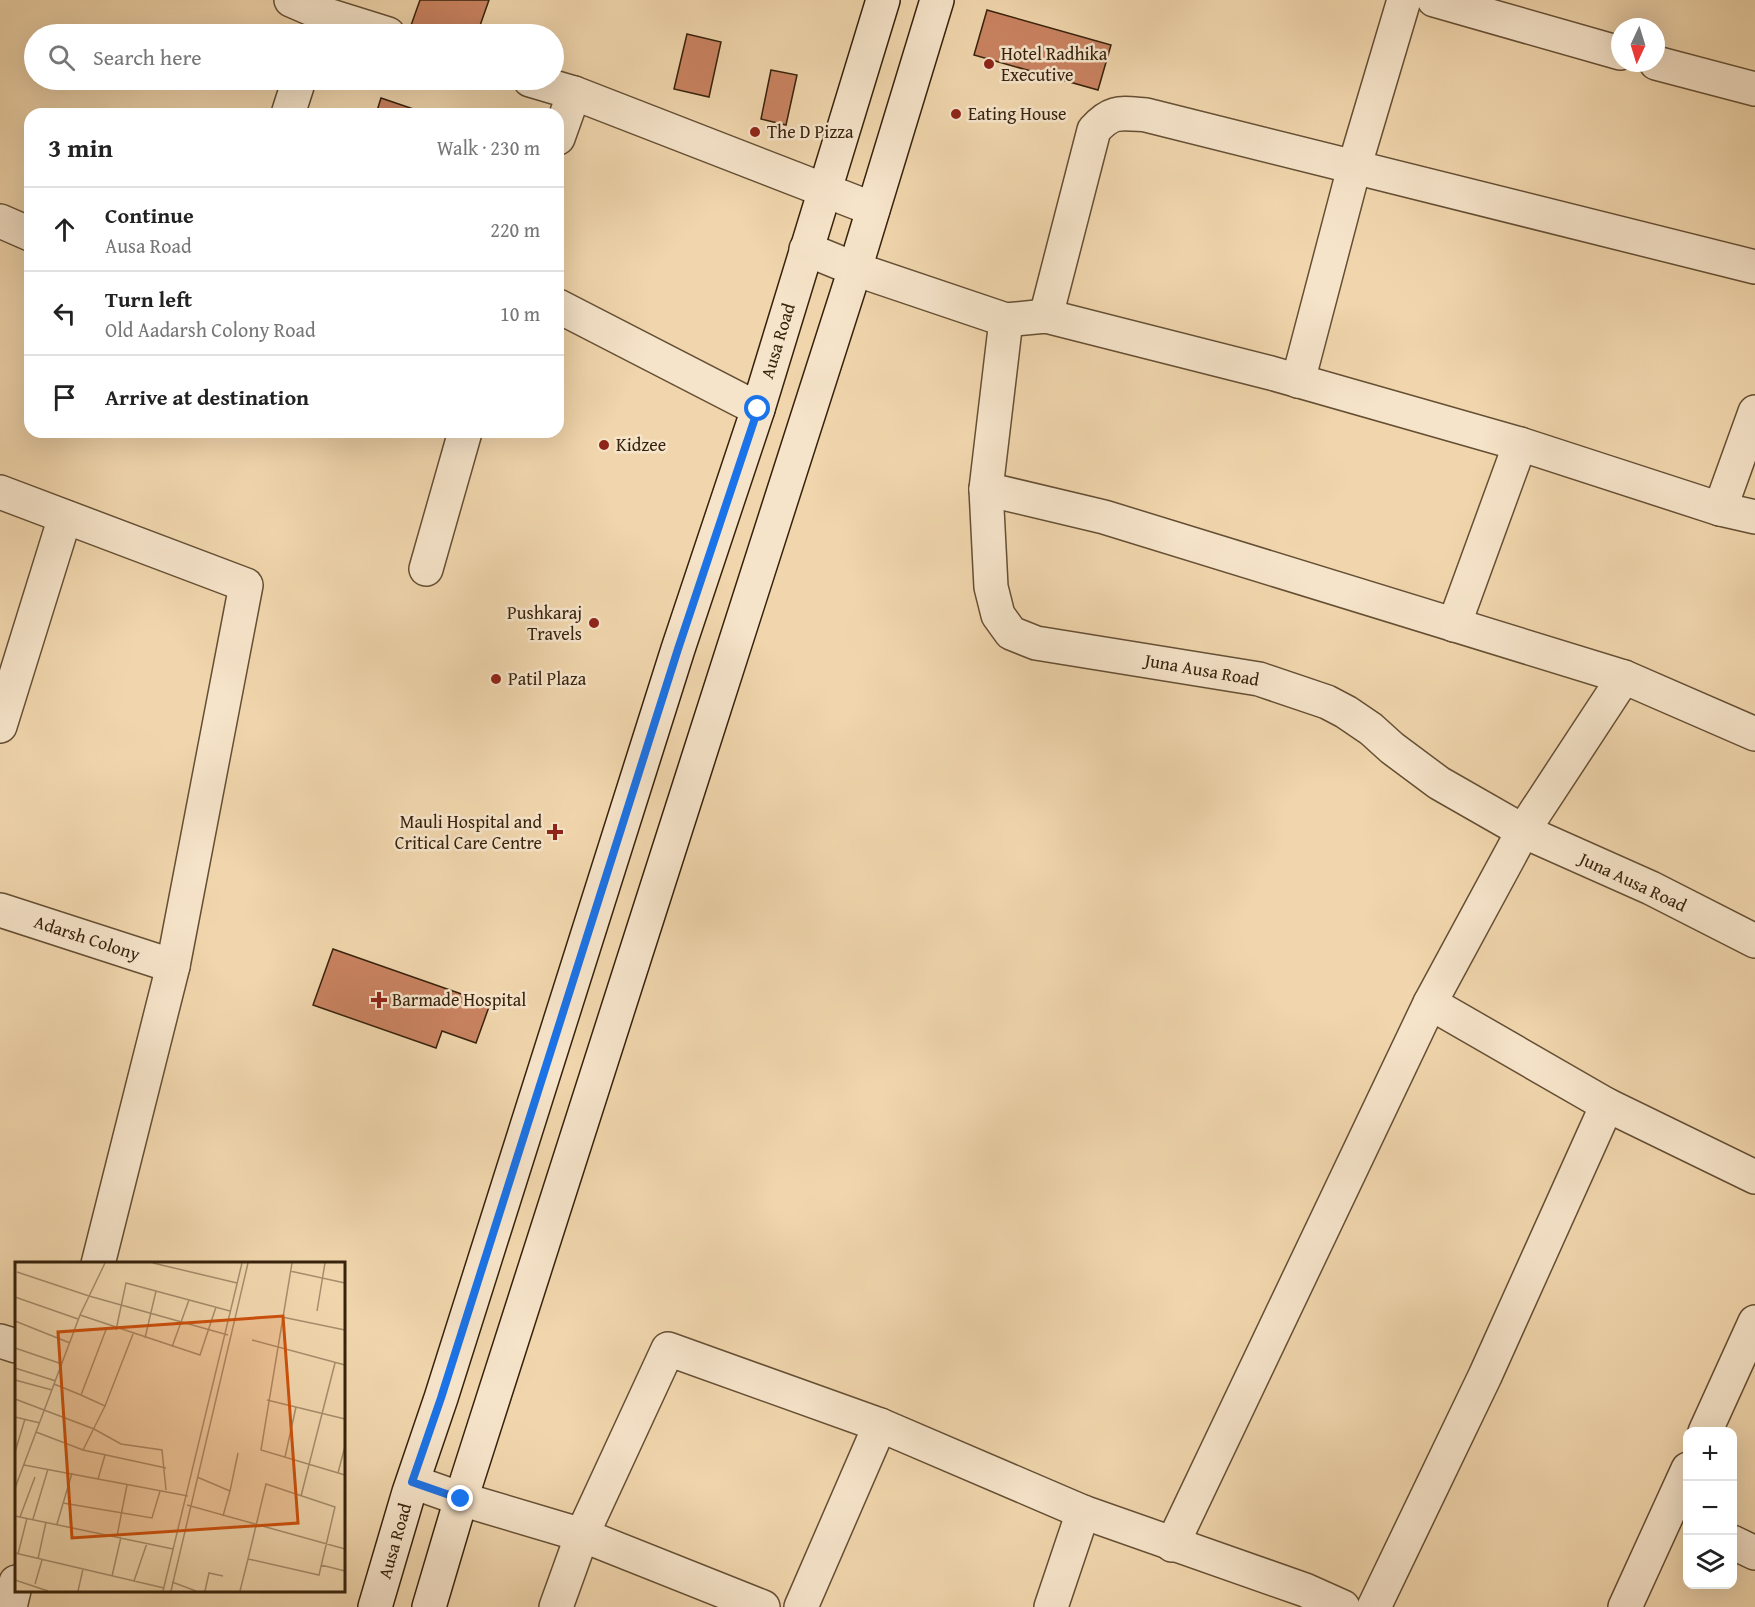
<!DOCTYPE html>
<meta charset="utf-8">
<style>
:root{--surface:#fff;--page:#f2f2f2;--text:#222;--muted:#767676;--line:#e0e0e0}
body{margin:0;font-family:"Gentium Book Plus",serif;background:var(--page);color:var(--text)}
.controls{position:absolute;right:18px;bottom:18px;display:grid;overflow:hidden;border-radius:12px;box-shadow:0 6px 24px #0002}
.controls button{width:54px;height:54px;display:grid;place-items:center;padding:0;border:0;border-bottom:2px solid var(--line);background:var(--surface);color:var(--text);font:30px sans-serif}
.compass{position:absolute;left:1611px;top:18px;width:54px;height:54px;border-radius:50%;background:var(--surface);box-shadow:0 6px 24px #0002;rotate:184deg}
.stop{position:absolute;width:18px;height:18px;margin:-14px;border:4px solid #1a73e8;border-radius:50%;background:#fff}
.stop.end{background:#1a73e8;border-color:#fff;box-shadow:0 2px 6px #0008}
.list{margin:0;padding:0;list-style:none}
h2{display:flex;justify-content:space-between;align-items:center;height:78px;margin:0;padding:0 24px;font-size:26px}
h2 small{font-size:20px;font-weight:400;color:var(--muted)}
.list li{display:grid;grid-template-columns:39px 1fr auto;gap:18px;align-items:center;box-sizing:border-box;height:84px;padding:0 24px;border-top:2px solid var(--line)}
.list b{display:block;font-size:22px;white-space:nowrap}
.list p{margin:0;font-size:20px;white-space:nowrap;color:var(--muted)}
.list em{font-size:20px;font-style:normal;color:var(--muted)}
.icon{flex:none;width:33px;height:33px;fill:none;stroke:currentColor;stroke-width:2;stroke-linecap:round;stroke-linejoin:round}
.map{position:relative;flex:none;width:1755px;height:1607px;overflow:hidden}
.search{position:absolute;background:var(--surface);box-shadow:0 6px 24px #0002;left:24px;top:24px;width:540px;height:66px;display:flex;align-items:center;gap:15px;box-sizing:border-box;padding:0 21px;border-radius:33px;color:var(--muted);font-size:22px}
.panel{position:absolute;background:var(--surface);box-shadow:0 6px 24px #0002;left:24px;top:108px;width:540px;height:330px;border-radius:18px}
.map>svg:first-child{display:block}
.building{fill:#ca8361;stroke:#36220c;stroke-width:1.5}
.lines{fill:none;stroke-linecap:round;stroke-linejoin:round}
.minor-casing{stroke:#654f34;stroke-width:36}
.secondary-casing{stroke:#36220c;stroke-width:36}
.minor{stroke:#f6e4ca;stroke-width:33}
.secondary{stroke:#f6e4ca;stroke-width:33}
.route{stroke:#1a73e8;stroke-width:8}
.poi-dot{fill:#8f2418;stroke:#f6e4ca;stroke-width:2}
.labels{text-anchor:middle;stroke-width:5;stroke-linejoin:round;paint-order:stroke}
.poi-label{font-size:18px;fill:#36220c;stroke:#f6e4ca;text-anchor:start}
.street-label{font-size:18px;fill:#36220c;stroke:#f6e4ca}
.inset-road{fill:none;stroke:#a68e6d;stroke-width:1.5}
.view{fill:#cd510c;fill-opacity:0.15;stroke:#cd510c;stroke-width:3}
.inset-edge{fill:none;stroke:#36220c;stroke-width:3}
</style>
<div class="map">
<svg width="1755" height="1607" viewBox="0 0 1755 1607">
<rect width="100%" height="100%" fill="#f1d6ad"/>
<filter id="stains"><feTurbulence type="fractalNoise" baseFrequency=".00333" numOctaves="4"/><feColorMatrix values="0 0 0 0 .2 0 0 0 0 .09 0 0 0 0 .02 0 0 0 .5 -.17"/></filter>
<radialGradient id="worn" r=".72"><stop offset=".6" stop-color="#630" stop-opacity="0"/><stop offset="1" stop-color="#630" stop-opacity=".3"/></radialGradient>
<g class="building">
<polygon points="420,0 489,0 477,34 421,34 409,31"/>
<polygon points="987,10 1111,45 1098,90 974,55"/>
<polygon points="687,34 721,42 709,97 674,89"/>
<polygon points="771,70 797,75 786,125 761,119"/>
<polygon points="381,98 428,114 376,114"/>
<polygon points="333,949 490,1004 476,1043 442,1031 436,1048 313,1005"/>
</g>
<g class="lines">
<g class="minor-casing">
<g id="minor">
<polyline points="291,0 321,13 388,34"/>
<polyline points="1434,0 1620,53"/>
<polyline points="1656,63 1755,89"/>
<polyline points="530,80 574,93 873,209"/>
<polyline points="288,114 299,80"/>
<polyline points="558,138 574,93"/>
<polyline points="0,221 30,234"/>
<polyline points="806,249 855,269 1006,320 1046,316 1271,373 1520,444 1720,509 1755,517"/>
<polyline points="558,306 758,409"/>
<path d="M1046,316L1094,130C1112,110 1120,113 1146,115L1755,267"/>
<polyline points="1006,320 986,489 991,587 998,615 1011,633 1036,643 1259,679 1327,702 1346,712 1371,729 1392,748 1439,783 1523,831 1651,888 1755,941"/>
<polyline points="1298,381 1354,168 1404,0"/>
<polyline points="986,489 1104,517 1624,677 1755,734"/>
<polyline points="0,492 246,585 173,966 98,1264"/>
<polyline points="1720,509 1755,412"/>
<polyline points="426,569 465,432"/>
<polyline points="1454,625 1520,444"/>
<polyline points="0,726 65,517"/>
<polyline points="0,910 173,966"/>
<polyline points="1430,1003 1523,831 1624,677"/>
<polyline points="1607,1105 1755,1177"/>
<polyline points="0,1341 16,1346"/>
<polyline points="1705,1432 1755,1322"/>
<polyline points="413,1482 461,1499 582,1535 763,1607"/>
<polyline points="1732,1542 1755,1553"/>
<polyline points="1172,1545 1430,1003 1607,1105 1485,1376 1374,1607"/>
<polyline points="10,1607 16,1582"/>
<polyline points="556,1607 582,1535 668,1349 880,1425 1083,1512 1305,1590 1343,1607"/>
<polyline points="801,1607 880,1425"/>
<polyline points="1051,1607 1083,1512"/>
<polyline points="1625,1607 1688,1469"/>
</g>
</g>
<g class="secondary-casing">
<g id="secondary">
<polyline points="375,1607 409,1492 441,1398 678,649 758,409 883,0"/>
<polyline points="429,1607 461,1499 855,269 937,0"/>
</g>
</g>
<use href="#minor" class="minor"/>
<use href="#secondary" class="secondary"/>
</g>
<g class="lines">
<polyline class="route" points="461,1499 412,1482 441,1398 678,649 758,409"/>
</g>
<g class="poi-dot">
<circle cx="989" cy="64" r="6"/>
<circle cx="956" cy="114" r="6"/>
<circle cx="755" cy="132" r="6"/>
<circle cx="604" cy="445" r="6"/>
<circle cx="594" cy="623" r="6"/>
<circle cx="496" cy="679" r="6"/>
<path d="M552 823h6v6h6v6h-6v6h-6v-6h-6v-6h6z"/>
<path d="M376 991h6v6h6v6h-6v6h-6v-6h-6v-6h6z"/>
</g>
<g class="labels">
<g class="poi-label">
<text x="1001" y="60">Hotel Radhika<tspan x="1001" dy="21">Executive</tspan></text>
<text x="968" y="120">Eating House</text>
<text x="767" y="138">The D Pizza</text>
<text x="616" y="451">Kidzee</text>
<text x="582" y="619" text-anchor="end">Pushkaraj<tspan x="582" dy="21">Travels</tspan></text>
<text x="508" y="685">Patil Plaza</text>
<text x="542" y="828" text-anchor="end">Mauli Hospital and<tspan x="542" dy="21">Critical Care Centre</tspan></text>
<text x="392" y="1006">Barmade Hospital</text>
</g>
<g class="street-label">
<text transform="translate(778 341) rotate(-73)" y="6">Ausa Road</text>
<text transform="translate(1202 670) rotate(10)" y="6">Juna Ausa Road</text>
<text transform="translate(1633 882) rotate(25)" y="6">Juna Ausa Road</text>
<text transform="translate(87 938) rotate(18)" y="6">Adarsh Colony</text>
<text transform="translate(395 1541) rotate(-74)" y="6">Ausa Road</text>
</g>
</g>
<g transform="translate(15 1262)">
<rect width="330" height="330" fill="#f1d6ad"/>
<path class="inset-road" d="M138,1L222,21M277,1L246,188L330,213M275,9L330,21M2,10L74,34L213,73M0,35L63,57M302,49L310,1M65,53L185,93L201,45M267,55L330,68M0,59L55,81M92,65L66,133L90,144L118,72M101,68L111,21L215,49M130,76L141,29M237,78L330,103M157,85L174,38M0,86L47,102M0,106L41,119M0,118L37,128M39,122L66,133M0,137L79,167L106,182L147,188L151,228M252,138L330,157M0,155L25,161M21,170L68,188L151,206M68,188L90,144M0,190L10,157M270,195L281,145M9,203L173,234M323,211L330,184M182,215L215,229L208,254M83,217L90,193M0,226L65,53L90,1M215,229L223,191M286,234L320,101M48,241L137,256L145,229M172,243L330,287M0,254L158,287M5,255L20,215M18,257L33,207M42,262L57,211M102,274L112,223M0,291L149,326M3,292L12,256M23,297L31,260M306,303L330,309M97,314L106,275M0,318L33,329M119,319L132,281M157,320L181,329M20,322L27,298M63,329L68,307M148,329L227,1M156,329L233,1M190,329L194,311L208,314M225,329L233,297L304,313L320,245L251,222L233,297"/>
<path class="view" d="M268,54L283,261L57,276L43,70Z"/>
<rect width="330" height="330" class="inset-edge"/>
</g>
<rect width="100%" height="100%" filter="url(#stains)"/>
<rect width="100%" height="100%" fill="url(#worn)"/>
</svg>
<div class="controls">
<button>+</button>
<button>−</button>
<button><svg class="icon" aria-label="layers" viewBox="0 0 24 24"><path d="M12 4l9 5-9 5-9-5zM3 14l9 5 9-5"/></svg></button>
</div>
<svg class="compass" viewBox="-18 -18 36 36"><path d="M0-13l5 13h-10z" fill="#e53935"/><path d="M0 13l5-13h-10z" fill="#767676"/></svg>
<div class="stop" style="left:758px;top:409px"></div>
<div class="stop end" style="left:461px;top:1499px"></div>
<div class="search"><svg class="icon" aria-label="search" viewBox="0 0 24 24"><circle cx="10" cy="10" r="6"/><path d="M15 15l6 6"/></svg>Search here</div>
<section class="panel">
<h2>3 min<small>Walk · 230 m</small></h2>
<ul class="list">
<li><svg class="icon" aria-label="ahead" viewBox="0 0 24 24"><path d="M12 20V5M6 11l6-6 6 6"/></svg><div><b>Continue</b><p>Ausa Road</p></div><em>220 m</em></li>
<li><svg class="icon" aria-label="left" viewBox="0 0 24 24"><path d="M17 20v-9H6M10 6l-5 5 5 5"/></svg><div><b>Turn left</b><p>Old Aadarsh Colony Road</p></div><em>10 m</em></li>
<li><svg class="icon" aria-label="arrive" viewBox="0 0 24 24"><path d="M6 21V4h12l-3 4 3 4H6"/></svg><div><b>Arrive at destination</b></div></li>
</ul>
</section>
</div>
